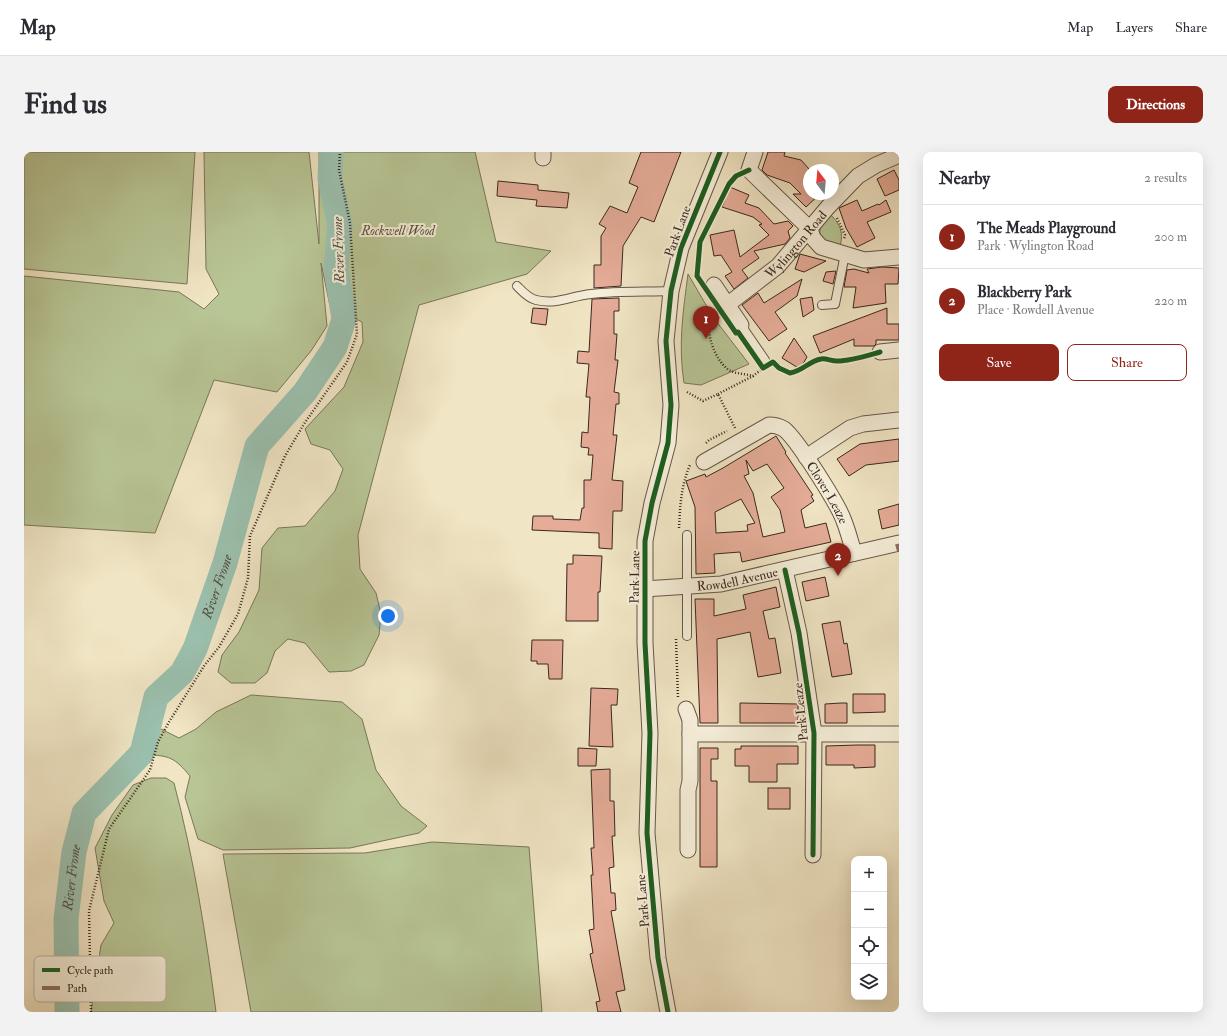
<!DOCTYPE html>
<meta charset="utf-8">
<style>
:root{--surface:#fff;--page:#f2f2f3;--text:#2b2b33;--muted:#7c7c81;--line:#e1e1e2;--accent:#8f2418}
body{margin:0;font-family:"IM FELL Double Pica",serif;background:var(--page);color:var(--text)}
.controls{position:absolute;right:12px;bottom:12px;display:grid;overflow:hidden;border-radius:8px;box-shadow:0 4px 16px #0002}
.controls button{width:36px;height:36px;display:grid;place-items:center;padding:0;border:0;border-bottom:1px solid var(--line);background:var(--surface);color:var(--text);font:20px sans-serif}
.compass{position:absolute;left:779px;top:12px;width:36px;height:36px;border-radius:50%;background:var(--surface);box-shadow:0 4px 16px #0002;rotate:344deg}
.you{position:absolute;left:364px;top:464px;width:14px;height:14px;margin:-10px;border:3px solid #fff;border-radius:50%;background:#1a73e8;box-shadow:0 0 0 6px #1a73e833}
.badge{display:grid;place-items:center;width:26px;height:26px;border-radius:50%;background:var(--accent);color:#fff;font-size:13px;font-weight:700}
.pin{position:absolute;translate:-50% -33px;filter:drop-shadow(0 1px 2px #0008)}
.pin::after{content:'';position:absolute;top:21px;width:14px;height:12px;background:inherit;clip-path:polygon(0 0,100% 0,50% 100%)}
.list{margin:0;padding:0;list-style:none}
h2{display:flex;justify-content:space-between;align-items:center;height:52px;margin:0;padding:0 16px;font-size:17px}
h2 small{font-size:13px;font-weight:400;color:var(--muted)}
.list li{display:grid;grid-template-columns:26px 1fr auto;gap:12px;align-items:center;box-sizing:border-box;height:64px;padding:0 16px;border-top:1px solid var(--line)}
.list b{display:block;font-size:15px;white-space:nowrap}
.list p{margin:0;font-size:13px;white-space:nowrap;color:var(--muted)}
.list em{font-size:13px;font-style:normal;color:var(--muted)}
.actions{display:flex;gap:8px;padding:12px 16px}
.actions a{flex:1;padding:9px 0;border:1px solid var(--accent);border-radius:8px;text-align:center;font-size:14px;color:var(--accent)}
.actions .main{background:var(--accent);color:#fff}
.icon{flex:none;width:22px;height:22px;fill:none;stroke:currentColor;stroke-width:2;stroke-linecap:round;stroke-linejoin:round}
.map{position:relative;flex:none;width:875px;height:860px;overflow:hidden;border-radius:8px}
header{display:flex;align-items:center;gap:24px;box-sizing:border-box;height:56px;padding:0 20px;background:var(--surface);border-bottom:1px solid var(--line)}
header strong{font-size:19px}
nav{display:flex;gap:22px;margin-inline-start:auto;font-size:14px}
.intro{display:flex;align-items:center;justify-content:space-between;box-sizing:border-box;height:96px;padding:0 24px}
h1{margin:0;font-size:28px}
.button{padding:10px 18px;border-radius:8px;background:var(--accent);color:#fff;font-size:14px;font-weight:700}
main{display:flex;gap:24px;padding:0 24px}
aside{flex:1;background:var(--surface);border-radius:8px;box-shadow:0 4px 16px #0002}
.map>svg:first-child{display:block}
.green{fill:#b8c595;stroke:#7a765a}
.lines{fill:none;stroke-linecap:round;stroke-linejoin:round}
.river{stroke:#9bc0ae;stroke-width:25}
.building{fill:#e5ac98;stroke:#3b271f;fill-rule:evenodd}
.service-casing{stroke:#685648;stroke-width:10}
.minor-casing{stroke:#685648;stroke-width:17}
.path{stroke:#3b271f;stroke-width:2.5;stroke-dasharray:1 2;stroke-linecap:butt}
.service{stroke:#f5eed9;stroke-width:8}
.minor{stroke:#f5eed9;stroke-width:15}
.quiet{stroke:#8d6e63;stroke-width:4;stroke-dasharray:8 4;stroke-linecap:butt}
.cycleway-casing{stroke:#f5eed9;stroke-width:8}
.cycleway{stroke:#1b5e20;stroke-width:5}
.labels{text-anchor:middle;stroke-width:4;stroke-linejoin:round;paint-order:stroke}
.park-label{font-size:13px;font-style:italic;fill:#5a4e3c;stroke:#f5eed9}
.street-label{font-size:13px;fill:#3b271f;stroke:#f5eed9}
.water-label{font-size:14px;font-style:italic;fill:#534d43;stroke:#f5eed9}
.key{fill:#f5eed9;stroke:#bdb2a1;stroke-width:1}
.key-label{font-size:11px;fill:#3b271f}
</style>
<header>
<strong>Map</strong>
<nav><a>Map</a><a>Layers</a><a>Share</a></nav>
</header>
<div class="intro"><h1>Find us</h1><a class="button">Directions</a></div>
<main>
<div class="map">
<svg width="875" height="860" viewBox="0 0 875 860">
<rect width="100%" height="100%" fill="#f0e5c4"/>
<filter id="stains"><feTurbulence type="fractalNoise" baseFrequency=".005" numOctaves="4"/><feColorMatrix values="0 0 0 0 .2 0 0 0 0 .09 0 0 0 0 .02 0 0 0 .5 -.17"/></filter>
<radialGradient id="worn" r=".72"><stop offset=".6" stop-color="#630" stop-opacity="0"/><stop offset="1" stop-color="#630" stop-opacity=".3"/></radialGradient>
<g class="green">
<polygon points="0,0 171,0 163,132 0,117"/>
<polygon points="180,0 285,0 295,92 295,0 451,0 472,90 527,99 503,122 395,153 334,383 336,417 352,441 357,462 355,483 340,513 327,519 305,520 281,491 264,487 251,499 243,521 231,531 207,531 194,520 198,503 215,480 235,438 238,396 254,376 281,374 311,339 319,317 306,298 287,292 281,277 320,235 339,190 338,170 306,154 297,111 303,174 287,199 253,240 190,228 131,381 0,373 0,124 155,140 180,157 195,142 182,117"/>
<path d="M805,61C816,72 820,79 816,95C792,88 791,80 805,61Z"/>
<path d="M664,122L689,165L725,212L677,233L660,231C654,193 659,160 664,122Z"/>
<path d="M227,543L318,550L338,567L352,618L377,654L403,674L395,681L326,696L199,698L174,687L161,645L166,624C151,606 145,603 122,603L127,582L135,576L155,586L172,577L192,560Z"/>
<path d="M127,626H142L150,631C170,707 182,783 192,860H67L77,793L90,771L80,749L71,696L88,663L109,633Z"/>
<polygon points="408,690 505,695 518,860 227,860 199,702 341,701"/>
</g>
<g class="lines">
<path class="river" id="s1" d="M43,860L42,767L50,700L60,661L118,601L132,545L158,521L171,497L201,411L233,294L281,240L311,195L320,167L312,116L316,73L306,27L307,0"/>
</g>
<g class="building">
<polygon points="617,0 657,0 630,70 617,65 599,94 597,134 570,136 570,113 577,113 577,84 582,76 575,72 586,54 603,61 614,35 605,31"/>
<polygon points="744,0 761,0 760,4 777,8 785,17 785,42 796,42 782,55 769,42 777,42 766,31 743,23 738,18"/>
<polygon points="870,18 875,28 875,38 861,44 853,27"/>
<polygon points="474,29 514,33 514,38 545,41 543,56 512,54 513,48 473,44"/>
<polygon points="706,35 725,43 721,51 735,56 750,72 764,69 769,74 764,79 766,86 761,92 730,99 735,106 718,118 724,126 710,137 701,124 708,120 697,103 690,104 686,83 710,78 716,105 745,83 735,73 738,72 729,65 698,55"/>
<polygon points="833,48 838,59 854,52 855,53 862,48 867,60 843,70 851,86 833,95 822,76 815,56"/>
<polygon points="776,102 802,109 780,120 771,117"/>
<polygon points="858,115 875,116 874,132 861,132 862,151 829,156 832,135 820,135 823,118 830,117 845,121 843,117"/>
<polygon points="812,119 809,132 799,129 802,120"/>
<polygon points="778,127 773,144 751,160 763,177 745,189 718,153 734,141 740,151"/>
<polygon points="788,145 790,158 779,165 776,147"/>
<polygon points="595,146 595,159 590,159 590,182 593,182 591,208 594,208 590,240 595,241 595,252 592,252 589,283 593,283 588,328 599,329 598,359 589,359 588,397 575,396 575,381 508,378 509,364 529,364 529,367 556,368 558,356 560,356 560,328 567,328 569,303 564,303 565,296 557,295 558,280 564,281 566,245 562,245 565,212 553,211 554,199 565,200 568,147"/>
<polygon points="509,156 524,157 522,173 507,171"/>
<polygon points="863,156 863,172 875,172 875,188 852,188 852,192 850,194 830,194 830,187 796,201 789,184"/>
<polygon points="770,186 783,205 776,217 758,206"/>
<path d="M752,284L762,300L761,301L789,343L787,344L790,349L777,358L781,376L802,371L807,390L718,410L716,400L690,402L691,421L672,422L671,355L662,329L681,322L682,325L699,316ZM722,308L729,319L743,312L760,336L747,345L756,358L761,380L739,385L729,341L720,324L725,322ZM717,347L731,371L723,373L724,379L692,381L691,360Z"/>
<polygon points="875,287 875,309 842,313 825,324 813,307 836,292"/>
<polygon points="875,352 875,373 858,377 854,358"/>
<polygon points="549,403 578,404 576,440 574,440 574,469 542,469 543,412 549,412"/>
<polygon points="801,425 805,444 782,449 778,430"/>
<polygon points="752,435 756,455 739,459 745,487 751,486 757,521 734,525 726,480 693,487 694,571 676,571 671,447 690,447 690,464 722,457 719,443"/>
<polygon points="816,469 820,492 823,491 828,522 808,525 798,472"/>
<polygon points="508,488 539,488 538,527 525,527 524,512 513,512 513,509 507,509"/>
<polygon points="567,536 594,537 593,553 587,553 589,595 565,594"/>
<polygon points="829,542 861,542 861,560 829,561"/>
<polygon points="716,551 774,552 774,571 716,571"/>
<polygon points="817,551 823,551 823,571 801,571 801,552"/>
<polygon points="833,593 851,593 851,615 830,616 830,613 802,613 802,594"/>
<polygon points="717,594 774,594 774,612 753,612 753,630 725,630 725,614 711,614 711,597 717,597"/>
<polygon points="554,596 573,597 572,614 554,614"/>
<polygon points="676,596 694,596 694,607 687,607 687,629 693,629 693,715 676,715"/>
<polygon points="586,617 586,649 590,649 591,684 588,684 590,715 585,716 587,741 591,741 592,758 587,759 601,838 592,840 597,860 574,860 572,850 576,849 566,802 569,801 565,778 570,777 567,723 569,723 567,696 570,696 567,618"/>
<rect x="744" y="636" width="22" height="21"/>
</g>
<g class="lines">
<g class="service-casing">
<g id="service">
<path d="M493,134C498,139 504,146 512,148C534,153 546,144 567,142C593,139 620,140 647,139"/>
<polyline points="798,153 811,152 821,102"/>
<polyline points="717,173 741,208"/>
<polyline points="663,484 663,383"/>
</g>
</g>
<g class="minor-casing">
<g id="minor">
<polyline points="731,0 725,18 786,77 789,86 797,95 817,101 840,108 875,105"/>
<polyline points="519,6 519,0"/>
<polyline points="690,133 717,173"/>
<path id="s2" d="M703,153L754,114L804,55L834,24L852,13L875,3"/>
<polyline points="856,200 875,198"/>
<polyline points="782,305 826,276 839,272 875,268"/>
<path id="s3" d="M680,310L745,273C751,273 755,274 760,277C773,287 814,352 820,369C824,379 827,391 830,401"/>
<polyline points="761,418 775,481 790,581 789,703"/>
<path id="s4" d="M620,437L697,432L875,391"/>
<polyline points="662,557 666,568 666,629 664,638 664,698"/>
<polyline points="666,582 875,582"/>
<polyline points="644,860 634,806 623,681 626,581 621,491 621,389 628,351 644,291 647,253 642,189 647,139 657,96 696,0"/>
</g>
</g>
<g class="path">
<polyline points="813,66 821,83 820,87"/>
<path d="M676,129C671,121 674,99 677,89C683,71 700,38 712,24"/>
<path d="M695,165C690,169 687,171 686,177C683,188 696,215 707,219C714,222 722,222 729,224L738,217"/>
<polyline points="750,211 755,216 766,221 779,217 787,210 798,207 813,209 843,204"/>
<polyline points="663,240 679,249 694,242 711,276"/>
<polyline points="694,242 729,224"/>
<polyline points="682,291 685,288 703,279"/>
<path d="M655,376C656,354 657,334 666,313"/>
<polyline points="652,487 654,546"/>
<polyline points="67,860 65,759 85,677 126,618 134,590 145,570 180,514 195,495 214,462 224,426 226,384 261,304 280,272 323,210 333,182 326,71 315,18 316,0"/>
</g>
<use href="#service" class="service"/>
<use href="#minor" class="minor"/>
<polyline class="quiet" points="873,392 875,399"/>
<g class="cycleway-casing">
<g id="cycleway">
<path d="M725,18L712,24L705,32L676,90L673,124L712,181L714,180L739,216L749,210L755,216L766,221C779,219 785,209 797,207C802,206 807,209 813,209C827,209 842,204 856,200"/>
<polyline points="761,418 775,481 790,581 789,703"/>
<polyline points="644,860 634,806 623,681 626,581 621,491 621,389 628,351 644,291 647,253 642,189 647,139 657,96 696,0"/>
</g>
</g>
<use href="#cycleway" class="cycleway"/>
</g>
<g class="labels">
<g class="park-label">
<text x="374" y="83">Rockwell Wood</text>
</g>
<g class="street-label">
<text transform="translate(653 79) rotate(-70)" y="5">Park Lane</text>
<text dy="5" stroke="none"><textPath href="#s2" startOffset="92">Wylington Road</textPath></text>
<text dy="5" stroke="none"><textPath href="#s3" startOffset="168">Clover Leaze</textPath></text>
<text transform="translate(610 425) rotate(-89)" y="5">Park Lane</text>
<text dy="5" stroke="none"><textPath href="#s4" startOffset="94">Rowdell Avenue</textPath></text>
<text transform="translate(776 560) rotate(-96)" y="5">Park Leaze</text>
<text transform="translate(618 749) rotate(-95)" y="5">Park Lane</text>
</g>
<g class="water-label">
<text transform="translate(314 98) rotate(-92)" y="5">River Frome</text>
<text dy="5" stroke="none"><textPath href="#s1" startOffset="471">River Frome</textPath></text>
<text dy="5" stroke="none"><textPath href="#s1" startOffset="135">River Frome</textPath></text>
</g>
</g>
<rect x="10" y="804" width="132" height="46" rx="6" class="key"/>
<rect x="18" y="816" width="18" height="4" fill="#1b5e20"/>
<rect x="18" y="834" width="18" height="4" fill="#8d6e63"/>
<g class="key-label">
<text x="43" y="822">Cycle path</text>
<text x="43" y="840">Path</text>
</g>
<rect width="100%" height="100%" filter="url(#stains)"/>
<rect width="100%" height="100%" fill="url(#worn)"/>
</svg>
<div class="controls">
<button>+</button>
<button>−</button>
<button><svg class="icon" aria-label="locate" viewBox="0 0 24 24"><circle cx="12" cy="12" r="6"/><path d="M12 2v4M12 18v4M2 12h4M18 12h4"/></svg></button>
<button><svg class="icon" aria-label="layers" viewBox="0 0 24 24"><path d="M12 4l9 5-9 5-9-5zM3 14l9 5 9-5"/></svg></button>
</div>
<svg class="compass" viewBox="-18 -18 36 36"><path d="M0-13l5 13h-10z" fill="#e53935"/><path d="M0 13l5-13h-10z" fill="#7c7c81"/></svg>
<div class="you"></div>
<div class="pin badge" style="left:682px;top:187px">1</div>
<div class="pin badge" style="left:814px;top:424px">2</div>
</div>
<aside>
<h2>Nearby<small>2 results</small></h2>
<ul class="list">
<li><span class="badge">1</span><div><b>The Meads Playground</b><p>Park · Wylington Road</p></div><em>200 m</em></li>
<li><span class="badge">2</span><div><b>Blackberry Park</b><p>Place · Rowdell Avenue</p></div><em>220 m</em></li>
</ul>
<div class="actions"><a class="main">Save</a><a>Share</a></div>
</aside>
</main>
